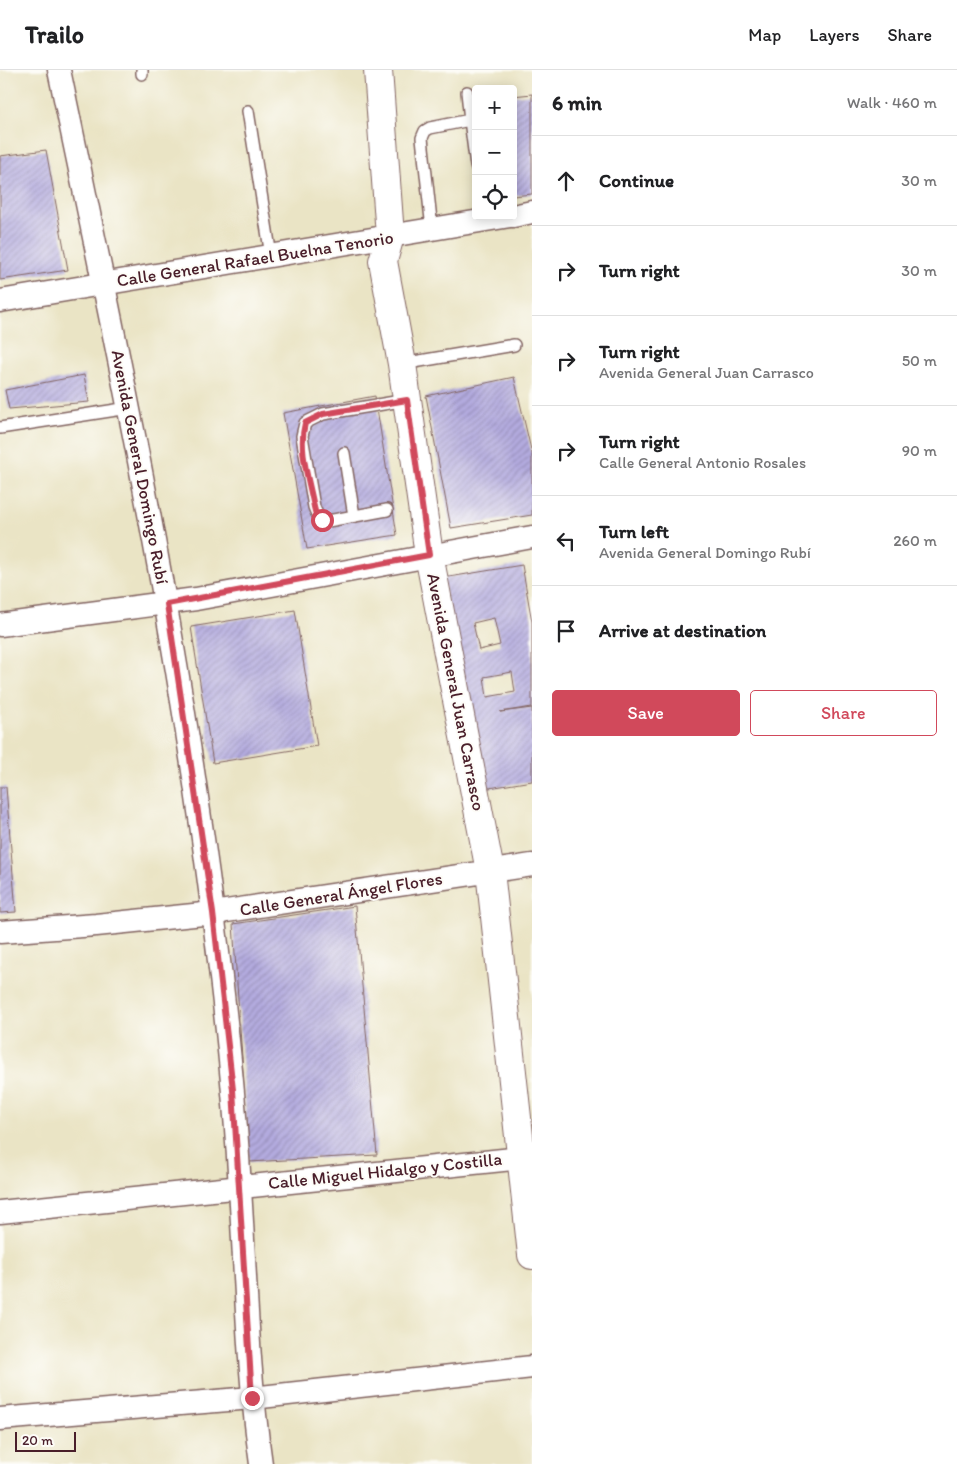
<!DOCTYPE html>
<meta charset="utf-8">
<style>
:root{--surface:#fff;--page:#f6f6f6;--text:#202124;--muted:#757577;--line:#e0e0e0;--accent:#d1495b}
body{margin:0;font-family:Itim,sans-serif;background:var(--page);color:var(--text)}
.controls{position:absolute;right:15px;top:15px;display:grid;overflow:hidden;border-radius:5px;box-shadow:0 2px 12px #0003}
.controls button{width:45px;height:45px;display:grid;place-items:center;padding:0;border:0;border-bottom:1px solid var(--line);background:var(--surface);color:var(--text);font:25px sans-serif}
.scale{position:absolute;left:15px;bottom:12px;width:61px;box-sizing:border-box;padding-left:5px;border:2px solid #4a1f2b;border-top:0;font-size:14px;line-height:18px;white-space:nowrap;color:#4a1f2b;-webkit-text-stroke:4px #fdfcf7;paint-order:stroke}
.stop{position:absolute;width:15px;height:15px;margin:-11px;border:4px solid #d1495b;border-radius:50%;background:#fff}
.stop.end{background:#d1495b;border-color:#fff;box-shadow:0 1px 5px #0008}
.list{margin:0;padding:0;list-style:none}
h2{display:flex;justify-content:space-between;align-items:center;height:65px;margin:0;padding:0 20px;font-size:21px}
h2 small{font-size:16px;font-weight:400;color:var(--muted)}
.list li{display:grid;grid-template-columns:32px 1fr auto;gap:15px;align-items:center;box-sizing:border-box;height:90px;padding:0 20px;border-top:1px solid var(--line)}
.list b{display:block;font-size:19px;white-space:nowrap}
.list p{margin:0;font-size:16px;white-space:nowrap;color:var(--muted)}
.list em{font-size:16px;font-style:normal;color:var(--muted)}
.actions{display:flex;gap:10px;padding:15px 20px}
.actions a{flex:1;padding:11px 0;border:1px solid var(--accent);border-radius:5px;text-align:center;font-size:18px;color:var(--accent)}
.actions .main{background:var(--accent);color:#fff}
.icon{flex:none;width:28px;height:28px;fill:none;stroke:currentColor;stroke-width:2;stroke-linecap:round;stroke-linejoin:round}
.map{position:relative;flex:none;width:532px;height:1394px;overflow:hidden}
header{display:flex;align-items:center;gap:30px;box-sizing:border-box;height:70px;padding:0 25px;background:var(--surface);border-bottom:1px solid var(--line)}
header strong{font-size:24px}
nav{display:flex;gap:28px;margin-inline-start:auto;font-size:18px}
main{display:flex}
aside{flex:1;background:var(--surface)}
.map>svg:first-child{display:block}
.building{fill:url(#building-hatch);fill-rule:evenodd}
.lines{fill:none;stroke-linecap:round;stroke-linejoin:round}
.lane-casing{stroke:#826461;stroke-width:14}
.street-casing{stroke:#826461;stroke-width:25}
.secondary-casing{stroke:#826461;stroke-width:30}
.lane{stroke:#fff;stroke-width:11}
.street{stroke:#fff;stroke-width:22}
.secondary{stroke:#fff;stroke-width:28}
.route{stroke:#d1495b;stroke-width:6}
.labels{text-anchor:middle;stroke-width:4;stroke-linejoin:round;paint-order:stroke}
.street-label{font-size:18px;fill:#4a1f2b;stroke:#fdfcf7}
</style>
<header>
<strong>Trailo</strong>
<nav><a>Map</a><a>Layers</a><a>Share</a></nav>
</header>
<main>
<div class="map">
<svg width="532" height="1394" viewBox="0 0 532 1394">
<defs>
<pattern id="building-hatch" width="6" height="6" patternUnits="userSpaceOnUse" patternTransform="scale(1.25)"><rect width="6" height="6" fill="#b3abdf"/><path d="M-1 1l2-2M0 6l6-6M5 7l2-2" fill="none" stroke="#948bb5"/></pattern>
</defs>
<rect width="100%" height="100%" fill="#fdfcf7"/>
<filter id="ink" filterUnits="userSpaceOnUse"><feTurbulence type="fractalNoise" baseFrequency=".02" numOctaves="2"/><feDisplacementMap in="SourceGraphic" scale="10" xChannelSelector="R" yChannelSelector="G"/><feConvolveMatrix kernelMatrix="1 2 1 2 8 2 1 2 1" color-interpolation-filters="sRGB"/></filter>
<filter id="wash" filterUnits="userSpaceOnUse"><feTurbulence type="fractalNoise" baseFrequency=".0096" numOctaves="4" result="noise"/><feDisplacementMap in="SourceGraphic" scale="20" xChannelSelector="R" yChannelSelector="G"/><feGaussianBlur stdDeviation="1.12" result="paint"/><feColorMatrix in="noise" values="0 0 0 0 0 0 0 0 0 0 0 0 0 0 0 0 0 1.4 0 .05"/><feComposite in="paint" operator="in"/></filter>
<g filter="url(#wash)">
<rect width="100%" height="100%" fill="#eae4c5"/>
<g id="blocks">
<g class="building">
<polygon points="532,24 532,124 513,126 513,26"/>
<polygon points="46,80 68,200 0,210 0,86"/>
<polygon points="84,305 89,332 9,339 5,320"/>
<polygon points="514,307 532,384 532,445 451,458 426,326"/>
<polygon points="375,326 397,465 307,479 283,343"/>
<path d="M522,495L532,552V637L500,642L532,638V711L477,720L443,508ZM494,548L500,575L479,580L473,553ZM512,602L515,622L487,627L484,607Z"/>
<polygon points="295,540 317,676 213,693 191,557"/>
<polygon points="0,717 6,717 16,842 0,843"/>
<polygon points="355,836 377,1085 249,1092 233,854"/>
</g>
</g>
</g>
<g filter="url(#ink)">
<use href="#blocks" fill-opacity="0" stroke="#826461" stroke-width="1"/>
<g class="lines">
<g class="lane-casing">
<g id="lane">
<polyline points="142,0 142,4"/>
<polyline points="248,41 271,186"/>
<polyline points="470,50 476,96"/>
<polyline points="432,159 422,68 425,61 430,58 470,50 467,22"/>
<polyline points="402,294 514,275"/>
<polyline points="0,358 129,338"/>
<polyline points="344,383 354,446"/>
<path d="M387,440L328,451C319,449 317,445 314,437L302,366L305,353L323,344L407,330"/>
</g>
</g>
<g class="street-casing">
<g id="street">
<path d="M59,0C118,280 177,560 213,843C225,935 235,1027 240,1119C246,1211 248,1303 261,1394"/>
<polyline points="513,146 532,142"/>
<polyline points="0,231 510,146"/>
<polyline points="0,555 196,529 532,467"/>
<polyline points="0,862 96,855 213,843 532,795"/>
<polyline points="0,1142 532,1087"/>
<polyline points="0,1349 252,1328 532,1297"/>
</g>
</g>
<g class="secondary-casing">
<polyline id="secondary" points="378,0 390,166 383,191 402,294 429,485 490,801 532,1185"/>
</g>
<use href="#lane" class="lane"/>
<use href="#street" class="street"/>
<use href="#secondary" class="secondary"/>
</g>
</g>
<g class="lines" filter="url(#ink)">
<path class="route" d="M252,1328L233,1020L213,843L167,534L429,485L407,330L323,344L305,353C298,380 309,410 314,437L316,445L322,450"/>
</g>
<g class="labels">
<g class="street-label">
<text transform="translate(255 189) rotate(-9)" y="6">Calle General Rafael Buelna Tenorio</text>
<text transform="translate(140 397) rotate(79)" y="6">Avenida General Domingo Rubí</text>
<text transform="translate(456 622) rotate(79)" y="6">Avenida General Juan Carrasco</text>
<text transform="translate(341 824) rotate(-9)" y="6">Calle General Ángel Flores</text>
<text transform="translate(385 1101) rotate(-6)" y="6">Calle Miguel Hidalgo y Costilla</text>
</g>
</g>
</svg>
<div class="controls">
<button>+</button>
<button>−</button>
<button><svg class="icon" aria-label="locate" viewBox="0 0 24 24"><circle cx="12" cy="12" r="6"/><path d="M12 2v4M12 18v4M2 12h4M18 12h4"/></svg></button>
</div>
<div class="scale">20 m</div>
<div class="stop" style="left:322px;top:450px"></div>
<div class="stop end" style="left:252px;top:1328px"></div>
</div>
<aside>
<h2>6 min<small>Walk · 460 m</small></h2>
<ul class="list">
<li><svg class="icon" aria-label="ahead" viewBox="0 0 24 24"><path d="M12 20V5M6 11l6-6 6 6"/></svg><div><b>Continue</b></div><em>30 m</em></li>
<li><svg class="icon" aria-label="right" viewBox="0 0 24 24"><path d="M7 20v-9h11M14 6l5 5-5 5"/></svg><div><b>Turn right</b></div><em>30 m</em></li>
<li><svg class="icon" aria-label="right" viewBox="0 0 24 24"><path d="M7 20v-9h11M14 6l5 5-5 5"/></svg><div><b>Turn right</b><p>Avenida General Juan Carrasco</p></div><em>50 m</em></li>
<li><svg class="icon" aria-label="right" viewBox="0 0 24 24"><path d="M7 20v-9h11M14 6l5 5-5 5"/></svg><div><b>Turn right</b><p>Calle General Antonio Rosales</p></div><em>90 m</em></li>
<li><svg class="icon" aria-label="left" viewBox="0 0 24 24"><path d="M17 20v-9H6M10 6l-5 5 5 5"/></svg><div><b>Turn left</b><p>Avenida General Domingo Rubí</p></div><em>260 m</em></li>
<li><svg class="icon" aria-label="arrive" viewBox="0 0 24 24"><path d="M6 21V4h12l-3 4 3 4H6"/></svg><div><b>Arrive at destination</b></div></li>
</ul>
<div class="actions"><a class="main">Save</a><a>Share</a></div>
</aside>
</main>
